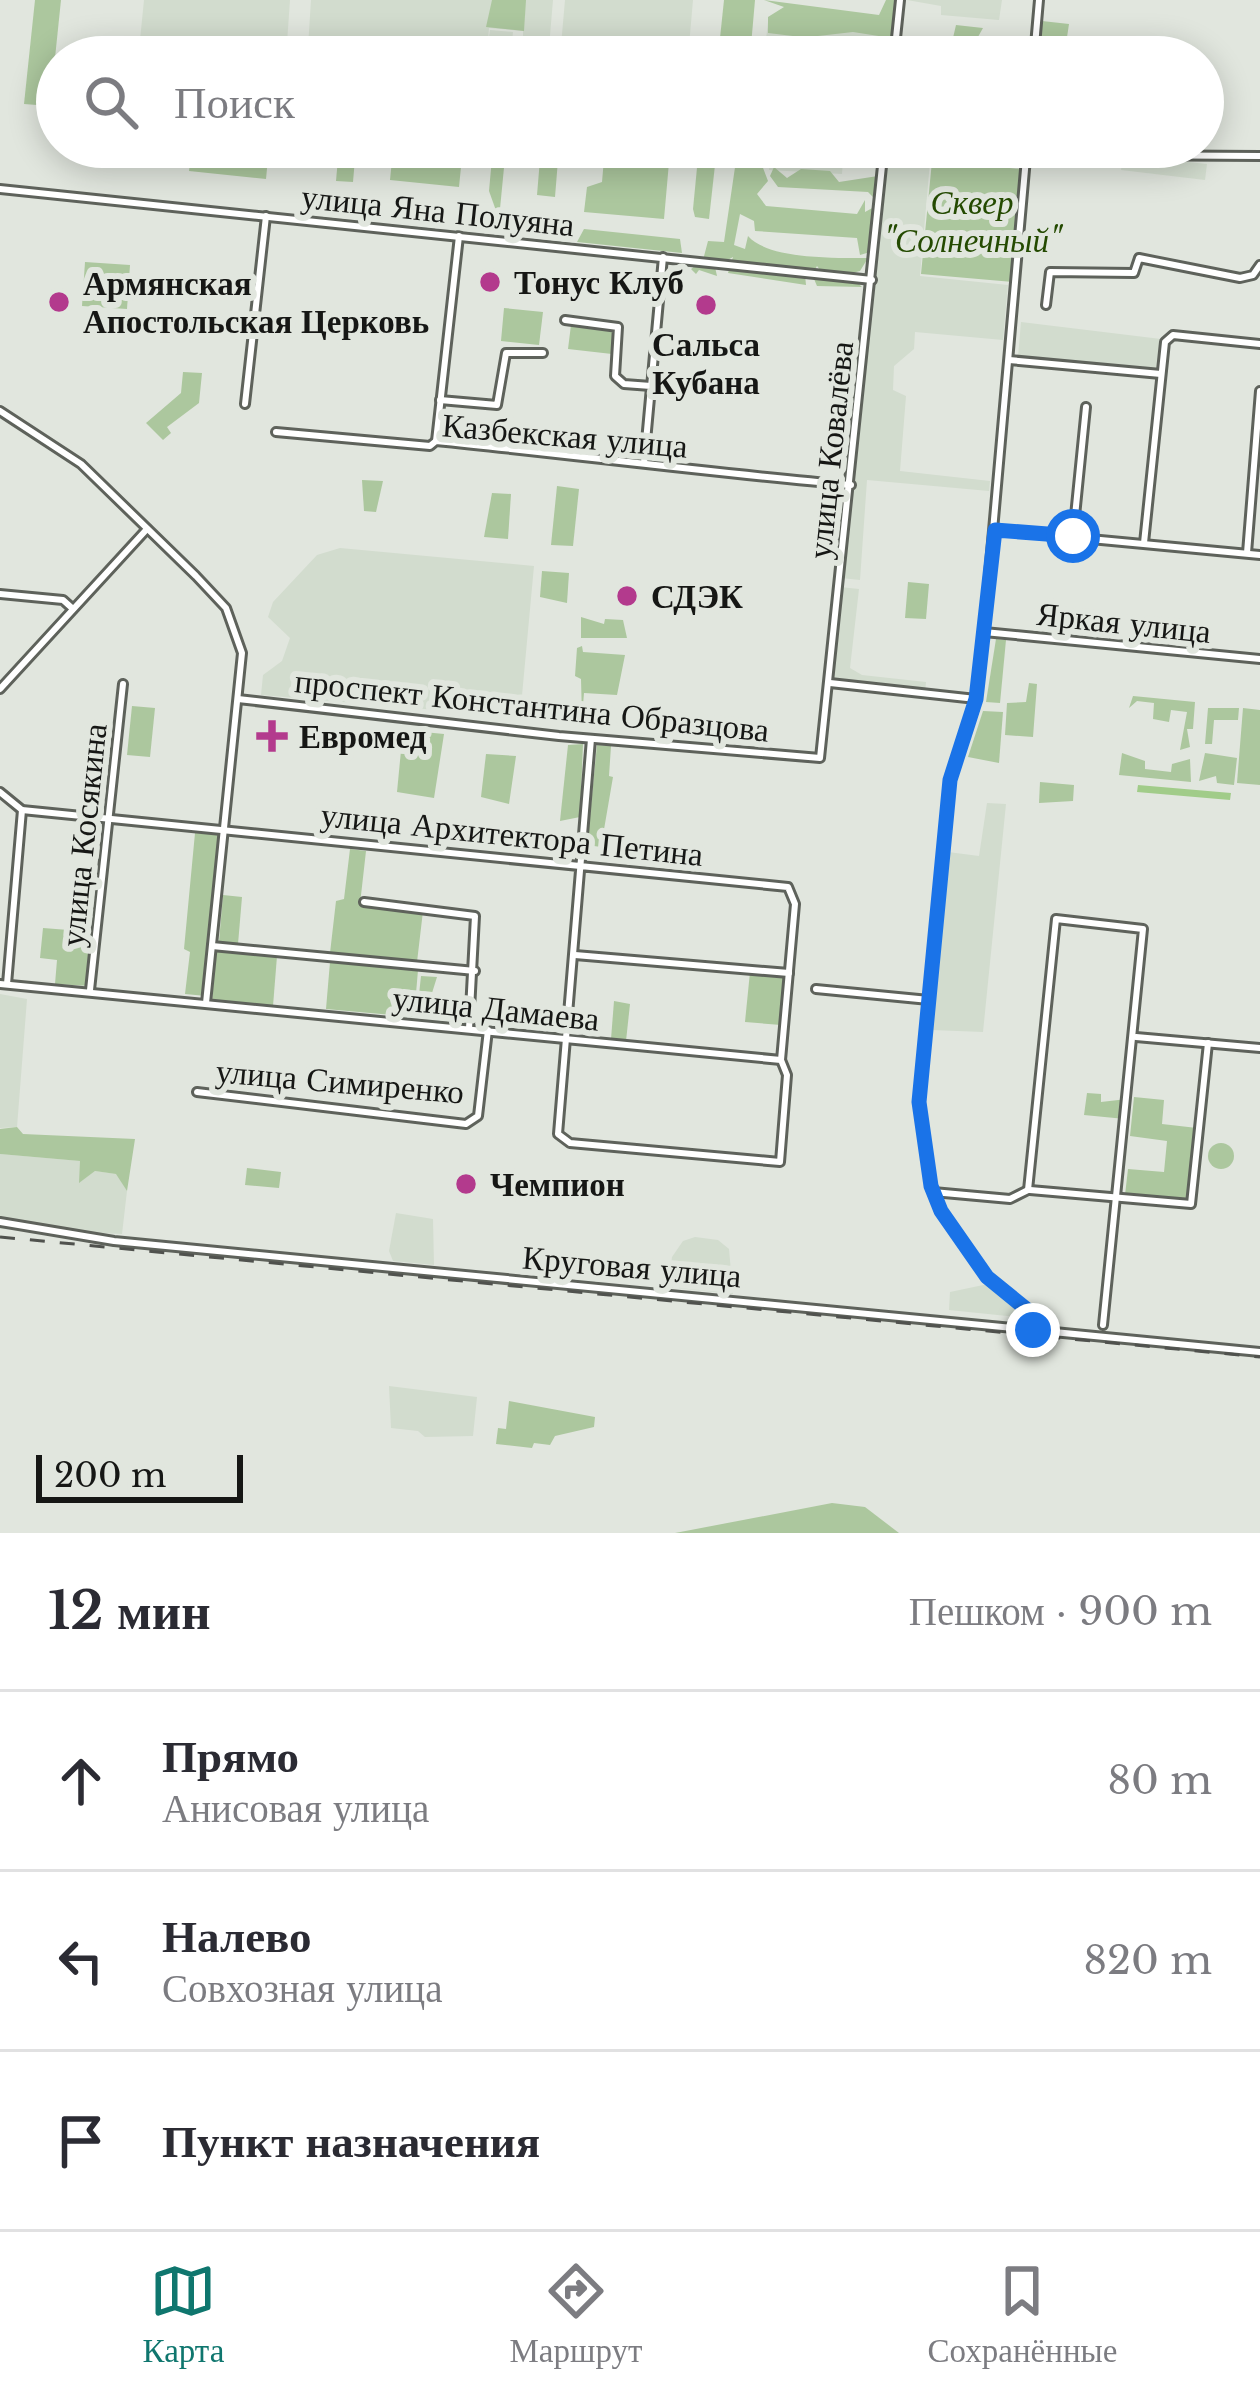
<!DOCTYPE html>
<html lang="ru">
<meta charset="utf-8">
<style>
:root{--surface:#fff;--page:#f7f7f7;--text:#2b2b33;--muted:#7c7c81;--line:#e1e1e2;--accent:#0f766e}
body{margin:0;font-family:"Libre Baskerville",serif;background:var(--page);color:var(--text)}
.scale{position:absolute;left:36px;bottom:30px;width:207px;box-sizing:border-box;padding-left:12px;border:6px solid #161715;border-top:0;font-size:33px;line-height:42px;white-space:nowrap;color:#161715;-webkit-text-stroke:9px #e1e6de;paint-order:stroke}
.stop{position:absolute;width:36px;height:36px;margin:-27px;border:9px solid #1a73e8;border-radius:50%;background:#fff}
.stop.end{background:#1a73e8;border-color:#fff;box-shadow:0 3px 12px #0008}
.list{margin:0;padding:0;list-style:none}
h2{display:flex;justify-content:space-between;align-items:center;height:156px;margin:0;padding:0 48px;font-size:51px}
h2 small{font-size:39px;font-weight:400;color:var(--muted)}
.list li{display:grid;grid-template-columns:78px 1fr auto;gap:36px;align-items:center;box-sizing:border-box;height:180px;padding:0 48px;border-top:3px solid var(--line)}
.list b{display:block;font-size:45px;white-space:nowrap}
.list p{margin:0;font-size:39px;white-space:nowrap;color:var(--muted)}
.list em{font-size:39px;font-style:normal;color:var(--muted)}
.icon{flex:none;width:66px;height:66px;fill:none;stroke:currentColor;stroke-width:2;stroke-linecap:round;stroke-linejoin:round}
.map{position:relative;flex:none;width:1260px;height:1533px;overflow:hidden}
.search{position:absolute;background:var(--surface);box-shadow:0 6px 30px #0003;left:36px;right:36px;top:36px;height:132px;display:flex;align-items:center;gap:30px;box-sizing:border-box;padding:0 42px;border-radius:66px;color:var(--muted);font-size:45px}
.sheet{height:696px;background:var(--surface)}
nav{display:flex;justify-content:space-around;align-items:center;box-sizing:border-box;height:168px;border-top:3px solid var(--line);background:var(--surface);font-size:33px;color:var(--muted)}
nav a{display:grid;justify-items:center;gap:6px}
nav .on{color:var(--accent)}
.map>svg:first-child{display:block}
.built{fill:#d2dcce}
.green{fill:#acc79e}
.water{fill:#a1cc89}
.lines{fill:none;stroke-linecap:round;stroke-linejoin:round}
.minor-casing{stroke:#5e625b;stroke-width:12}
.minor{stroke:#fff;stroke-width:6}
.rail{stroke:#50524e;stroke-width:3;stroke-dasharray:15 15;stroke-linecap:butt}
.route{stroke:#1a73e8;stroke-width:15}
.poi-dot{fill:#b33a8d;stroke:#e1e6de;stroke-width:4.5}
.labels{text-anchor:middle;stroke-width:12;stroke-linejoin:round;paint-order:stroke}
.park-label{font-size:33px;font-style:italic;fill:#244a01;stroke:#e1e6de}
.street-label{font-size:33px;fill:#161715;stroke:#e1e6de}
.poi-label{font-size:33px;font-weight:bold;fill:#161715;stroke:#e1e6de;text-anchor:start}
</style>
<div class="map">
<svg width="1260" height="1533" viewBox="0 0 1260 1533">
<rect width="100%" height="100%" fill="#e1e6de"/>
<g class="built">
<polygon points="144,0 290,0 286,57 139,50"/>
<polygon points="311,0 553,0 549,47 523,45 523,31 489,28 487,52 490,30 513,32 512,42 501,42 494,57 399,57 308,47"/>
<polygon points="565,0 693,0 688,57 560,57"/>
<polygon points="907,0 1002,0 999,20 941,15 941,6"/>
<polygon points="768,22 888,34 885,57 764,57"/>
<polygon points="762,147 876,147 875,159"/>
<polygon points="890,147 925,148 930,162 920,276 1008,285 1003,340 915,332 914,349 894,366 893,390 906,396 900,471 990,481 989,491 867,480 860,580 841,578"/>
<polygon points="770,153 843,159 842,174 769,170"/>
<polygon points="1123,155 1207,164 1205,180 1121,170"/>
<polygon points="1021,322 1161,339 1158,369 1018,357"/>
<polygon points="340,548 534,566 520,717 261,695 263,675 282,661 290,638 268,617 273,602 317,555"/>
<polygon points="840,587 859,589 850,668 862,675 926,682 925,694 829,683"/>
<polygon points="987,803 1006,804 983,1032 932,1030 948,852 979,856"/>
<polygon points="0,994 27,999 17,1127 0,1128"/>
<polygon points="0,1154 81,1161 80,1182 95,1171 117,1174 127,1191 122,1234 0,1229"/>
<polygon points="396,1213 433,1219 434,1265 393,1261 389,1251"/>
<polygon points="695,1237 718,1240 729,1249 733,1294 668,1287 672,1257 683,1241"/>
<polygon points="988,1284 1018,1308 1017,1317 949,1310 950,1292"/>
<polygon points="389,1386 477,1397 473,1436 425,1437 418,1431 391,1428"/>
</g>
<g class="green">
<polygon points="35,0 61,0 50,106 24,104"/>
<polygon points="492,0 526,0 524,31 486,27"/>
<polygon points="724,0 755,0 750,57 718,57"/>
<polygon points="764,0 879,15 886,0 894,0 893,57 885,57 885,37 853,32 818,36 812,50 816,57 801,51 796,57 765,57 769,43 790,37 796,44 801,37 768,33 768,17 784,7"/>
<polygon points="1042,21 1069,24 1064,57 1037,57"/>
<polygon points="956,25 983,28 974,44 968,44 967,57 949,55"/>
<polygon points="192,147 269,147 266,179 189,171"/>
<polygon points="339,147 356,147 353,182 336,181"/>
<polygon points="402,147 463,147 459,187 390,180 392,160 401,161"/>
<polygon points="493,147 506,147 499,219 489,191"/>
<polygon points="541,147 576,147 575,161 558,160 555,197 537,195"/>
<polygon points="605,147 670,151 664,219 584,212 587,187 602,182"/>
<polygon points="699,147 717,147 709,219 695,217 693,209"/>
<path d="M738,147H757L764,154L760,160L768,181L757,194L766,206L857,214L865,200V212L876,206L870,252L860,255L857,238L755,231L754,221L740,214L734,245L745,249L748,236C769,260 839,258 868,258L860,271L833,278L855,280L862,287L817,286L814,279L823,274L817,266L812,275H805L806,285L728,273L733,257L715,267L717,276L699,270L696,274L691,269L703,260L708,241L724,242Z"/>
<polygon points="932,161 1022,169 1013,282 921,274"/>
<polygon points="774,167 787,178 801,169 830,171 839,182 878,176 875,199 868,192 778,187 770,176"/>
<polygon points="584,229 680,239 682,253 577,242"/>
<polygon points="85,262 130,265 127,309 82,306"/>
<polygon points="504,308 543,312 539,345 501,341"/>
<polygon points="571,325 615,330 612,354 568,349"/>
<polygon points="183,372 202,373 199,403 167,427 171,433 163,440 146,423 181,393"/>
<polygon points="362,480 383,481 376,512 364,511"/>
<polygon points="557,486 579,489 573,546 551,545"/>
<polygon points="492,493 511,494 508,539 484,537"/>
<polygon points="542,571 569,573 567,603 540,597"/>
<polygon points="908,582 929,584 926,619 905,618"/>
<polygon points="581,617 604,624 605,619 623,620 627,638 581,638"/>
<polygon points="996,639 1006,640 1000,703 986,702"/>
<polygon points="582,646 583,652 625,655 617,695 584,693 582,717 581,679 575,676 577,648"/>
<polygon points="1029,683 1037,684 1033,737 1005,735 1007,703 1026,702"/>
<polygon points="1133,696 1195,702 1193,729 1187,729 1190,747 1180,750 1187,712 1171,710 1169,722 1153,719 1154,703 1137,701 1129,708"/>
<polygon points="132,706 155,708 150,757 127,755"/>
<polygon points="1208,708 1239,708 1238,720 1214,720 1212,744 1205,744"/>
<polygon points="1243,708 1260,710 1260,785 1237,783"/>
<polygon points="983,711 1003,712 999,763 968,757"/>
<polygon points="403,730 444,734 434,798 397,792"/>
<polygon points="583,744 580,817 560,821 568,745"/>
<polygon points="597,745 611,746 609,776 613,777 601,847 587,845"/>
<polygon points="1122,753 1145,761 1145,769 1171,772 1172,764 1190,759 1191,782 1119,775"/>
<polygon points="1205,753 1237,758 1234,785 1217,783 1216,776 1199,781"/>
<polygon points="486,754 516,756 509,804 481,797"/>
<polygon points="1040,782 1074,785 1073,801 1039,803"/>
<polygon points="195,833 222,835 206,996 185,994 190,952 184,949"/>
<polygon points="350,849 366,851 360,904 423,911 417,962 330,953 336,901 344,899"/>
<polygon points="223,895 242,897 238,944 219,942"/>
<polygon points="43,928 94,932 90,986 55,984 57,960 40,958"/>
<polygon points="216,951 277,956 273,1006 212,1001"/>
<polygon points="330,962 418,970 414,1017 326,1009"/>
<polygon points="750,972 786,976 781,1025 745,1022"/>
<polygon points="421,976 437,977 432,993 440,1003 439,1015 417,1013"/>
<polygon points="614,1001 630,1004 626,1041 611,1039"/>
<polygon points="1087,1093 1101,1094 1101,1102 1127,1099 1125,1119 1084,1115"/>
<polygon points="1134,1097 1164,1100 1162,1124 1197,1128 1190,1202 1125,1195 1128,1169 1164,1172 1167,1141 1130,1136"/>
<polygon points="17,1127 23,1134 135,1139 127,1191 116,1174 95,1171 79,1183 80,1161 0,1154 0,1129"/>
<circle cx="1221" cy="1156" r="13"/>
<polygon points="247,1168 281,1172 279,1188 245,1185"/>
<polygon points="509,1401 595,1417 594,1427 555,1436 550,1445 534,1443 532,1448 496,1444 498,1428 506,1429"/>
<polygon points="832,1503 865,1507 899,1533 675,1533"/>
</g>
<polygon class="water" points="1138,785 1231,793 1230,800 1137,792"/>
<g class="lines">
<g class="minor-casing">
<g id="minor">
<polyline points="894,57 900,0"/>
<polyline points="1034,57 1039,0"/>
<polyline points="1027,147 984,632 974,708 950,780 919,1102 931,1186 941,1211 987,1278 1030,1312 1033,1331"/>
<polyline points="1029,147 1104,155 1260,156"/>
<polyline points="0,189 872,280"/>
<polyline points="1046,305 1050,272 1134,273 1139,258 1240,278 1253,275 1260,265"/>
<polyline points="565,320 618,327 615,376 624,384 651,386"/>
<polyline points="1009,360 1161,374"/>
<polyline points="440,400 497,405 506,353 543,353"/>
<polyline points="245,404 266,216"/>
<polyline points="0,411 81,464 196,576 226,608 242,653 206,1003"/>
<path d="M276,432L430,446L436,441C575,455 712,473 851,485"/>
<polyline points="436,441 459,236"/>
<polyline points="644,463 663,257"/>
<polyline points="995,530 1260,555"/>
<polyline points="1073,536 1086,407"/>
<polyline points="1144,543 1165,342 1173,335 1260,344"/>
<polyline points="1247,553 1260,391"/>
<polyline points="0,594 63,600 73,609"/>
<polyline points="984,632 1260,659"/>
<polyline points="830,683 976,699"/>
<polyline points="0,689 147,529"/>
<polyline points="238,699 559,736 820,758 884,147"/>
<polyline points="0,792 22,810 788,887 795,904 781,1060 787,1075 780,1162 570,1143 558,1134 591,739"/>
<polyline points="364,902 475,916 469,1029"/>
<polyline points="212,946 475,971"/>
<polyline points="575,955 789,973"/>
<polyline points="0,984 781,1060"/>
<polyline points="7,984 22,810"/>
<polyline points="816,989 929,1000"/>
<polyline points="90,990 123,684"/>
<polyline points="1136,1037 1260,1048"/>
<polyline points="197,1092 466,1124 478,1116 488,1030"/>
<polyline points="1028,1190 1056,919 1143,929 1103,1325"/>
<polyline points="1030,1190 1191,1204 1208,1043"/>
<polyline points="933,1192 1010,1199 1028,1190"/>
<polyline points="0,1222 114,1241 1260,1352"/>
</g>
</g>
<use href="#minor" class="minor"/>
<polyline class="rail" points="0,1237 1260,1357"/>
</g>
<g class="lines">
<polyline class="route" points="1033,1330 1030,1312 987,1277 941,1211 931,1186 919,1102 950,780 976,699 995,530 1073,536"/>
</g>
<g class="poi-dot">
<circle cx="490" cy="282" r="12"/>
<circle cx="59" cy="302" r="12"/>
<circle cx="706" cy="305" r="12"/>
<circle cx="627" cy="596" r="12"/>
<path d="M266 718h12v12h12v12h-12v12h-12v-12h-12v-12h12z"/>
<circle cx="466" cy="1184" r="12"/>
</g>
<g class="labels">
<g class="park-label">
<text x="972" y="214">Сквер<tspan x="972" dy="38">"Солнечный"</tspan></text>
</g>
<g class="street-label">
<text transform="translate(438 210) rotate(6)" y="12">улица Яна Полуяна</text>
<text transform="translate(565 435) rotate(5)" y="12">Казбекская улица</text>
<text transform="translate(830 450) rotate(-84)" y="12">улица Ковалёва</text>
<text transform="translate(1124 622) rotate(6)" y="12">Яркая улица</text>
<text transform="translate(532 705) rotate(6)" y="12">проспект Константина Образцова</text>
<text transform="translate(512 834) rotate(6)" y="12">улица Архитектора Петина</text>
<text transform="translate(83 835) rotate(-84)" y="12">улица Косякина</text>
<text transform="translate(496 1008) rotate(6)" y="12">улица Дамаева</text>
<text transform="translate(340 1081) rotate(5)" y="12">улица Симиренко</text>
<text transform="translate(632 1266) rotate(5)" y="12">Круговая улица</text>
</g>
<g class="poi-label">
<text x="514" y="294">Тонус Клуб</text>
<text x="83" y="295">Армянская<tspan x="83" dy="38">Апостольская Церковь</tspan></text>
<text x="706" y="356" text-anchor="middle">Сальса<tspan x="706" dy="38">Кубана</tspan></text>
<text x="651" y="608">СДЭК</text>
<text x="299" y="748">Евромед</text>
<text x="490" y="1196">Чемпион</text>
</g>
</g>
</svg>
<div class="scale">200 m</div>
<div class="stop" style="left:1073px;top:536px"></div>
<div class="stop end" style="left:1033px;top:1330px"></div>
<div class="search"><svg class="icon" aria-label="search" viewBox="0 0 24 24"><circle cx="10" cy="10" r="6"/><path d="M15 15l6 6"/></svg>Поиск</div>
</div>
<section class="sheet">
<h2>12 мин<small>Пешком · 900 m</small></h2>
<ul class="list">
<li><svg class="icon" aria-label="ahead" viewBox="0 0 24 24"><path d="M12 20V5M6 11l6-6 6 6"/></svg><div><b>Прямо</b><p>Анисовая улица</p></div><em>80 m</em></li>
<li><svg class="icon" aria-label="left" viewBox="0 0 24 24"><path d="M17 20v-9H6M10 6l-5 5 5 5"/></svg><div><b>Налево</b><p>Совхозная улица</p></div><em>820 m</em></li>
<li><svg class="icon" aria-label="arrive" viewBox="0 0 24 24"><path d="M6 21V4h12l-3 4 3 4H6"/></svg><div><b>Пункт назначения</b></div></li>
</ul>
</section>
<nav>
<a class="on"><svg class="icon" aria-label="map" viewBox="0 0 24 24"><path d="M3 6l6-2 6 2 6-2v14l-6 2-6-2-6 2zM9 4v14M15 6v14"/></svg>Карта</a>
<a><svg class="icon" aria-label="directions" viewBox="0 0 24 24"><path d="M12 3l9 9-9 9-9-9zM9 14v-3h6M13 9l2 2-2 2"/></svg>Маршрут</a>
<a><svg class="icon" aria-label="saved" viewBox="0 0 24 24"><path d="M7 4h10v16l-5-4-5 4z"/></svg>Сохранённые</a>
</nav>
